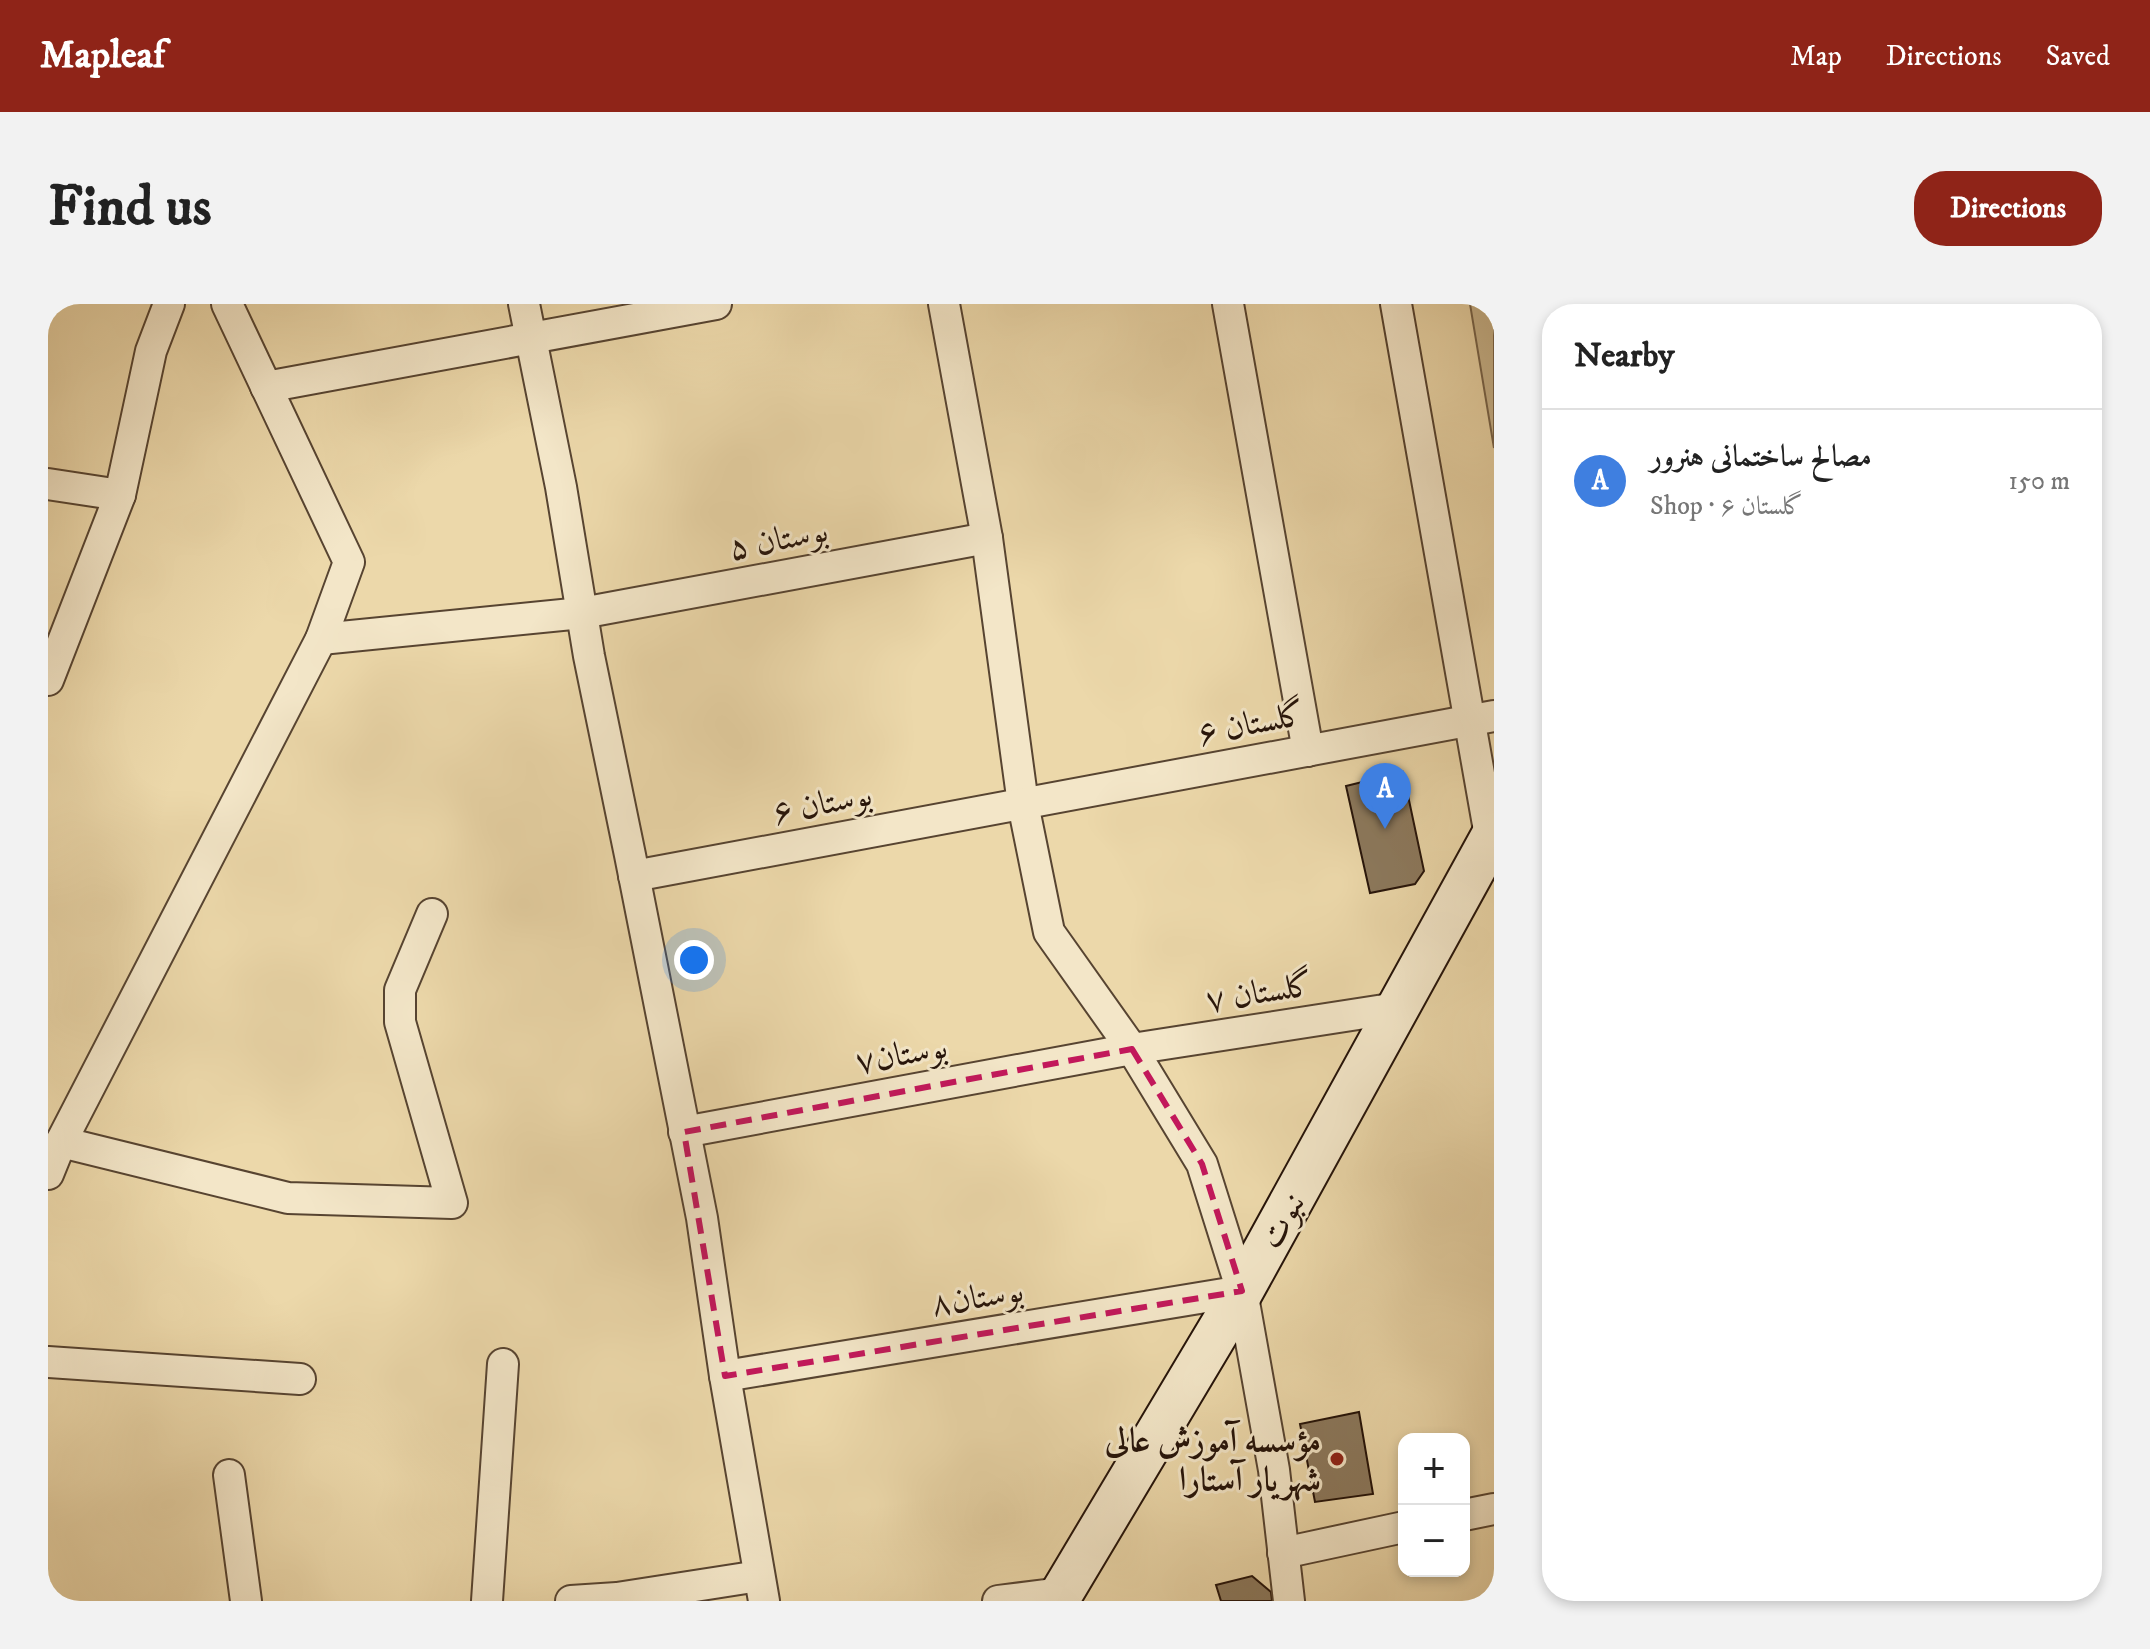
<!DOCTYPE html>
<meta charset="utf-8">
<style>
:root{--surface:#fff;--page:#f2f2f2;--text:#222;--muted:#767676;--line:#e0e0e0;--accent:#8f2418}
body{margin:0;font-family:"IM FELL DW Pica",Amiri,serif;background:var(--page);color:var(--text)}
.controls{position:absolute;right:24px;bottom:24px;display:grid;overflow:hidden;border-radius:16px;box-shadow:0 4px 12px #0003}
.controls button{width:72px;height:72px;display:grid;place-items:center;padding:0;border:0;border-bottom:2px solid var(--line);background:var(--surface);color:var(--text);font:40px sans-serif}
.you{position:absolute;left:646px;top:656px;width:28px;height:28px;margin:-20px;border:6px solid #fff;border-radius:50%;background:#1a73e8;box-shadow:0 0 0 12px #1a73e833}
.badge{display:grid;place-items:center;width:52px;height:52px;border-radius:50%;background:var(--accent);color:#fff;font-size:26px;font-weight:700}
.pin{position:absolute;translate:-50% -66px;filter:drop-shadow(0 2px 4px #0008)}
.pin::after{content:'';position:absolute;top:42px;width:28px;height:24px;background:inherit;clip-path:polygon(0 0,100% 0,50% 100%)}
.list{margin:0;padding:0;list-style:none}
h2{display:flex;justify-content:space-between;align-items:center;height:104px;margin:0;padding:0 32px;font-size:34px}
h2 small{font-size:26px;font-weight:400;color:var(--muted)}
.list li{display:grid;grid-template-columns:52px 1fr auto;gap:24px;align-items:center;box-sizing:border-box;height:144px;padding:0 32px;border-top:2px solid var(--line)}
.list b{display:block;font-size:30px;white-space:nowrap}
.list p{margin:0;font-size:26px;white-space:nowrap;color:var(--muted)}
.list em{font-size:26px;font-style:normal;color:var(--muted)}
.map{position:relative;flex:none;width:1446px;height:1297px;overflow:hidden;border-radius:32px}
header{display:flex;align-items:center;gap:48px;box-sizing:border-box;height:112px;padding:0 40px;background:var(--accent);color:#fff}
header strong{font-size:38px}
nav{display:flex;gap:44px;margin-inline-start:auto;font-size:28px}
.intro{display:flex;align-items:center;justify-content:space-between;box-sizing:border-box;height:192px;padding:0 48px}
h1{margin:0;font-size:56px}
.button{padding:20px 36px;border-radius:32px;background:var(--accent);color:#fff;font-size:28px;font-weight:700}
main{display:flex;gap:48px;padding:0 48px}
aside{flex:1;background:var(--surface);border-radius:32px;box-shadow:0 4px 12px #0003}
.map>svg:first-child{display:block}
.green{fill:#cab78f;stroke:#78654c;stroke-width:2}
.building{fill:#8c795d;stroke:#251309;stroke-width:2}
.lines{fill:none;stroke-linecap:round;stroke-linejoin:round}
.street-casing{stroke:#574431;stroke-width:34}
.secondary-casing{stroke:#251309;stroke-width:46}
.street{stroke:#f3e6c8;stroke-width:30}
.secondary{stroke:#f3e6c8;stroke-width:42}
.marked{fill:none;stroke:#c2185b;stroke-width:6;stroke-dasharray:16 10;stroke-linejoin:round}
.poi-dot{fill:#8f2418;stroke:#f3e6c8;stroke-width:3}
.labels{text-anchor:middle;stroke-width:6;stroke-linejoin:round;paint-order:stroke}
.street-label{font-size:34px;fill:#251309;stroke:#f3e6c8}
.poi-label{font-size:34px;font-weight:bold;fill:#251309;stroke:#f3e6c8;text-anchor:end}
</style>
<header>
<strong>Mapleaf</strong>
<nav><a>Map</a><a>Directions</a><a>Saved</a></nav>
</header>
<div class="intro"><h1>Find us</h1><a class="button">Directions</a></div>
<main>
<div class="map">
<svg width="1446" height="1297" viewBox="0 0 1446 1297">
<rect width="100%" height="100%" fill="#ecd8aa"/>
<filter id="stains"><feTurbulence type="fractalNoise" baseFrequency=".0025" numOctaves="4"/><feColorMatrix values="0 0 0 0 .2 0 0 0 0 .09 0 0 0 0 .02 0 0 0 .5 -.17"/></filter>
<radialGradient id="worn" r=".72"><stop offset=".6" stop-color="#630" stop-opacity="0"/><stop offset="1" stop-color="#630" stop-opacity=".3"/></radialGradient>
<polygon class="green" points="1422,0 1446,0 1446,144"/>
<g class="building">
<polygon points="1355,468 1376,567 1367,580 1322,589 1298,482"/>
<polygon points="1311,1108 1325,1190 1267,1198 1252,1120"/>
<polygon points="1204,1272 1223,1288 1224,1297 1173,1297 1168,1281"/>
</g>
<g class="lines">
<g class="street-casing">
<g id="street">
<polyline points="476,0 513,183 541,352 582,551 654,914 677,1072 716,1297"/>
<polyline points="896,0 939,234 975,500 1001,628 1084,745 1154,860 1194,987 1226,1166 1241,1297"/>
<polyline points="1180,0 1260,447"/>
<polyline points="1348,0 1445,549"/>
<polyline points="218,83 668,0"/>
<polyline points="0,180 72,191"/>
<polyline points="273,335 534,309 939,234"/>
<polyline points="0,376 72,191 103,47 121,0"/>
<polyline points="586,572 1446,412"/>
<polyline points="636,828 1084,745 1349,704"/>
<polyline points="13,838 240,894 404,899 352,718 352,686 384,610"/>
<polyline points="0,870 13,838 273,335 301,258 179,0"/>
<polyline points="0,1058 252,1075"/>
<polyline points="677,1072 1194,987"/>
<polyline points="181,1171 198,1297"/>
<polyline points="1416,1211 1446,1205"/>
<polyline points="1235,1249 1356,1223"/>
<polyline points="439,1297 455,1060"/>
<polyline points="523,1297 569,1294 711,1272"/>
<polyline points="950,1297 1014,1289"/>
</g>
</g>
<g class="secondary-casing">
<polyline id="secondary" points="1009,1297 1194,987 1446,529"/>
</g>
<use href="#street" class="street"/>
<use href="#secondary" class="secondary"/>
</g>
<path class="marked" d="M1084,745L1154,860L1194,987L677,1072L636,828Z"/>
<circle class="poi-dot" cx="1289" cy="1155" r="8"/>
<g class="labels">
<g class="street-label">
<text transform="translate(730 234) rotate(-11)" y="12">بوستان ۵</text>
<text transform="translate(1203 418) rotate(-11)" y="12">گلستان ۶</text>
<text transform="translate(774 498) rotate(-11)" y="12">بوستان ۶</text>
<text transform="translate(1211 687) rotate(-9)" y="12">گلستان ۷</text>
<text transform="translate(853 749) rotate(-10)" y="12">بوستان۷</text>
<text transform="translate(1233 916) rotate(-61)" y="12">نبوت</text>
<text transform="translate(929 992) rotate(-9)" y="12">بوستان۸</text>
</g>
<g class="poi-label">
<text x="1273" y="1147">مؤسسه آموزش عالی<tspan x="1273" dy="39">شهریار آستارا</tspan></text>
</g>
</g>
<rect width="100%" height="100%" filter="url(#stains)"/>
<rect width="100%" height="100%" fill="url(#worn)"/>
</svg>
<div class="controls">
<button>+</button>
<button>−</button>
</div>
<div class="you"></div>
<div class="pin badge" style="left:1337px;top:525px;background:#3f7fe0">A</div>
</div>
<aside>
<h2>Nearby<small></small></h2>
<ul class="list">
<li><span class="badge" style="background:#3f7fe0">A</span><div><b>مصالح ساختمانی هنرور</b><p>Shop · گلستان ۶</p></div><em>150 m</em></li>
</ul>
</aside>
</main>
